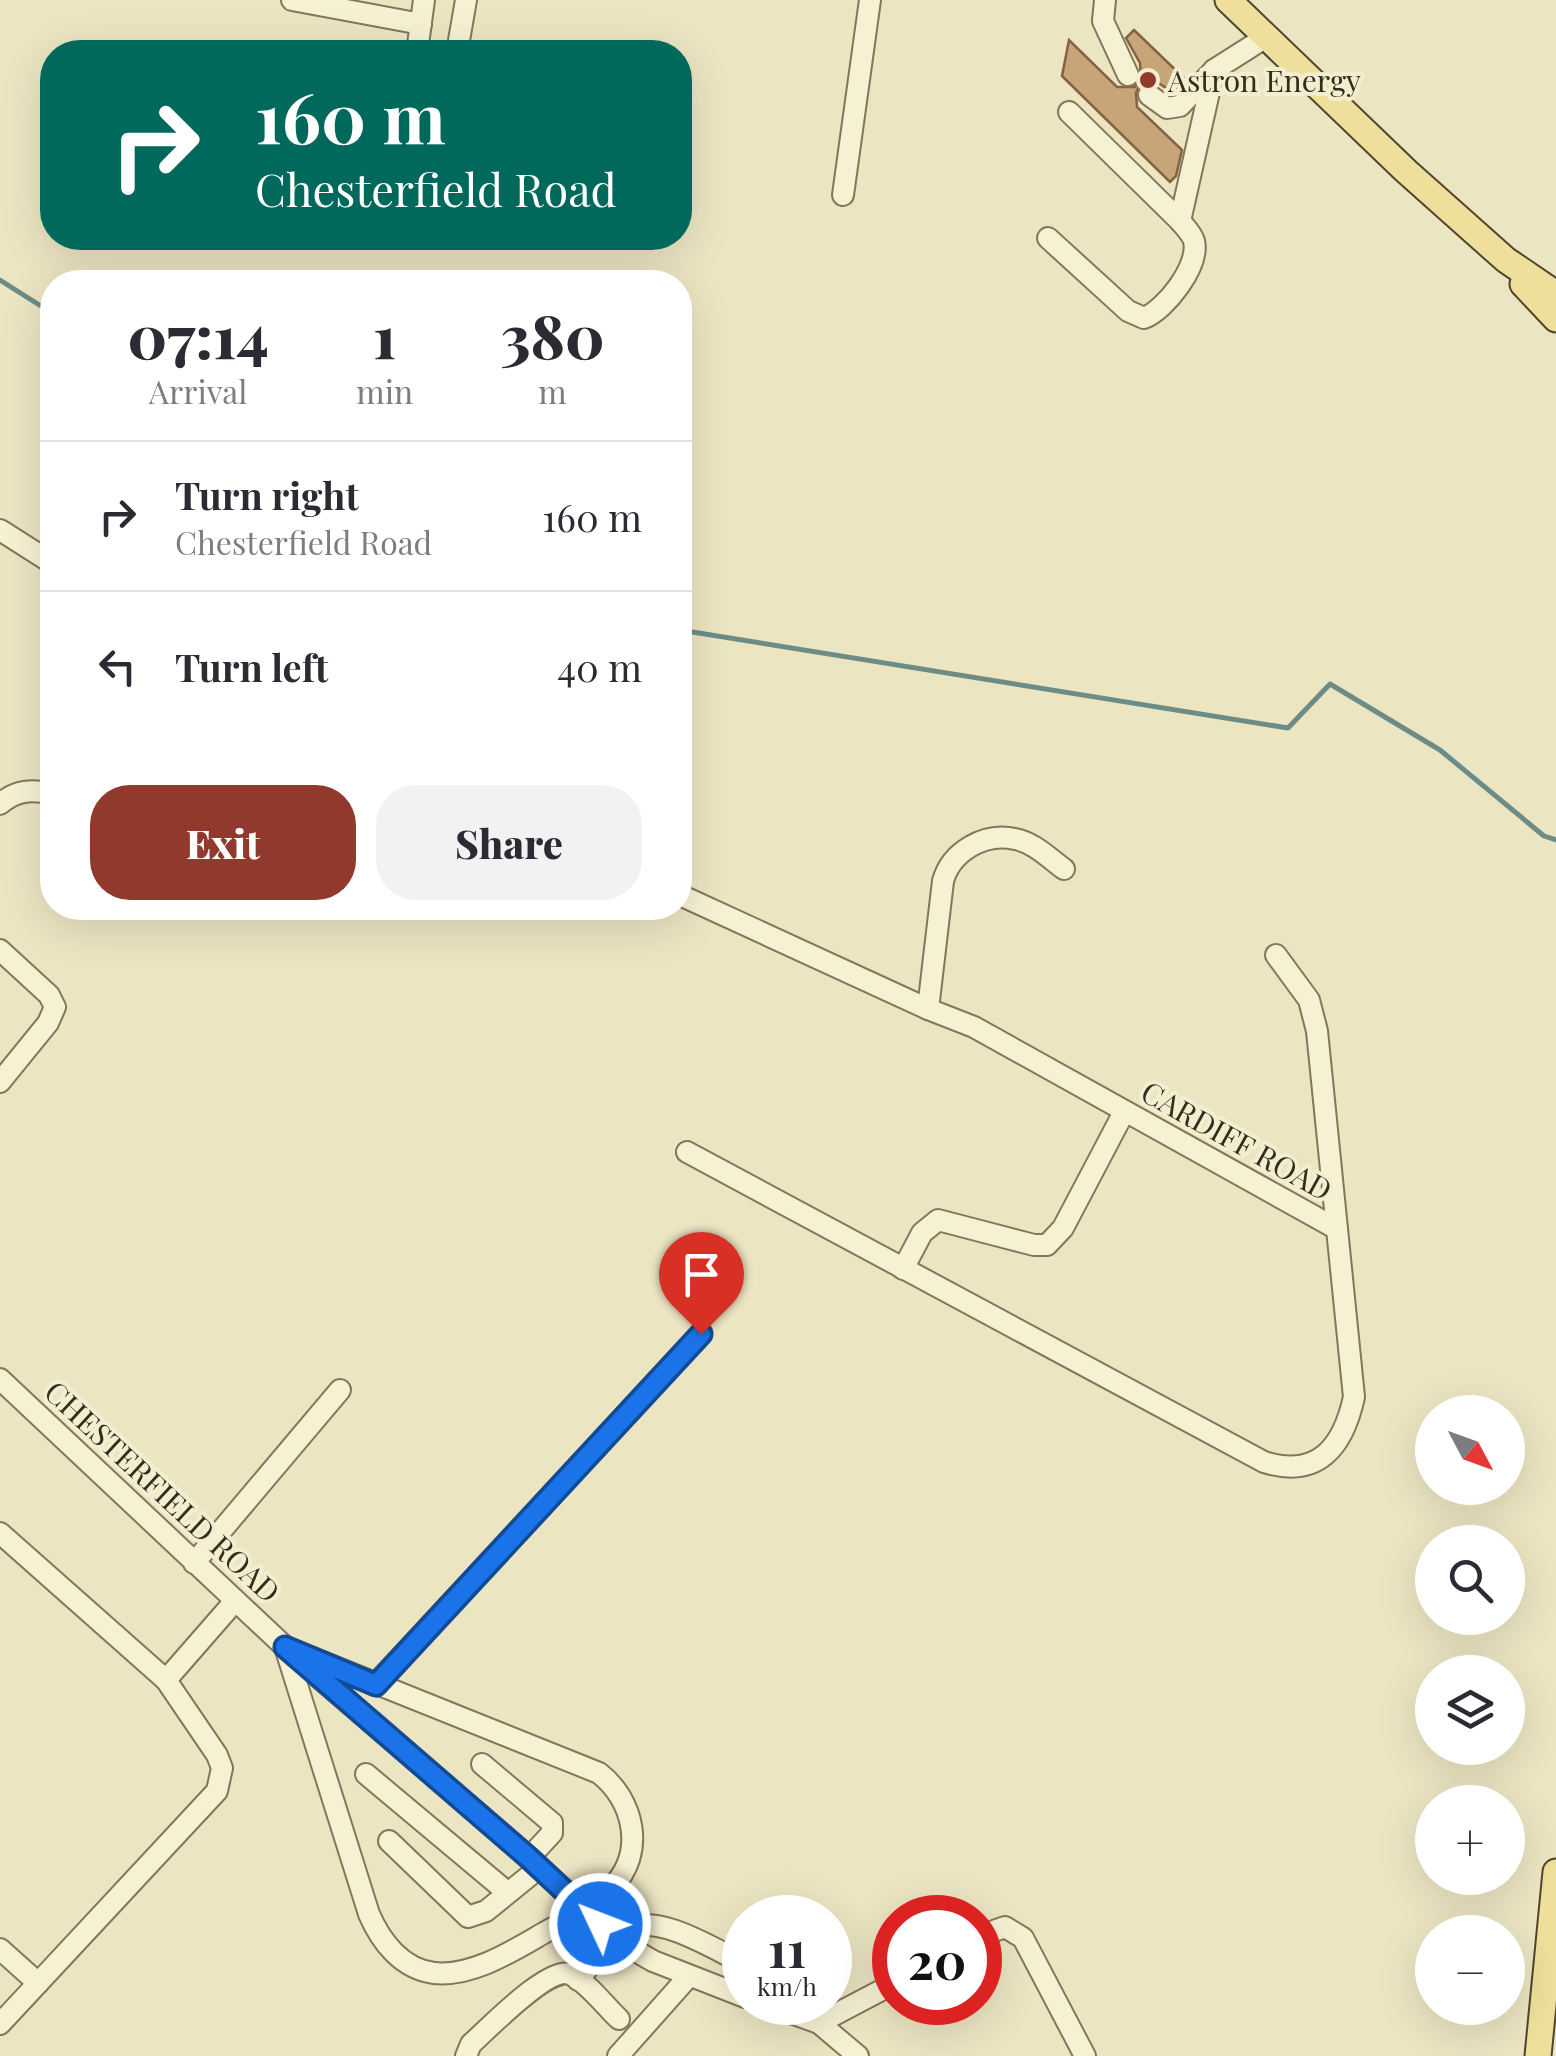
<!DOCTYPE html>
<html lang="en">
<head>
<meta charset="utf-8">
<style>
	:root { --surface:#fff; --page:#f2f2f3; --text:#2b2b33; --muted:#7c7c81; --line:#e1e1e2; --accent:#91392d }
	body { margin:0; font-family:"Playfair Display",serif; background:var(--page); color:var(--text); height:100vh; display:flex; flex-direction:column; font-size:38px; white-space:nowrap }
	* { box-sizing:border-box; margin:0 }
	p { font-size:32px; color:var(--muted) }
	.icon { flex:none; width:55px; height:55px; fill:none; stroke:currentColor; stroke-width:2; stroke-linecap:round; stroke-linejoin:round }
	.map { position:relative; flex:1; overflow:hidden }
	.sheet { position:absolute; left:40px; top:270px; width:652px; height:650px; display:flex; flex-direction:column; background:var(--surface); border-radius:40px; box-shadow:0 10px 40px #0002 }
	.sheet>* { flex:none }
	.hud { position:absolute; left:40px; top:40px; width:652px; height:210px; border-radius:40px; box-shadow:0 10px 40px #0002; background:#00695c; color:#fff; overflow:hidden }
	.needle { width:65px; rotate:131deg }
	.fabs { position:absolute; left:1415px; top:1395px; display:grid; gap:20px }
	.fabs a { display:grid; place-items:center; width:110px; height:110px; border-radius:50%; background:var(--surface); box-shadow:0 10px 40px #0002; font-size:50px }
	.speed { position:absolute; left:722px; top:1895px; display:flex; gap:20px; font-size:50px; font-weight:700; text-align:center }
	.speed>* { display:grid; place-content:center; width:130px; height:130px; border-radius:50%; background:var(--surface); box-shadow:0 10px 40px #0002; line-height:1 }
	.speed small { font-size:25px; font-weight:400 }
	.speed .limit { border:15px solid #d22; background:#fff; color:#111 }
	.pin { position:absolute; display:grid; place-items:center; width:85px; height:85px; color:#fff; margin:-102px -42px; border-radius:50% 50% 50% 0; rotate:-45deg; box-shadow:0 0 10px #0007 }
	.pin .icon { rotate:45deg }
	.me { position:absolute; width:110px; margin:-55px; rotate:313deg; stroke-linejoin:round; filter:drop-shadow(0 0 8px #0008) }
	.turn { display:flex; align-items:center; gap:35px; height:210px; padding:0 50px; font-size:45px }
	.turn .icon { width:130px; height:130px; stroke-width:2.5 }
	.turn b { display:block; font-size:70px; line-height:85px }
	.eta { display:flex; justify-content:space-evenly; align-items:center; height:170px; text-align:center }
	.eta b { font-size:60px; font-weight:800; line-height:70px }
	.primary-button { display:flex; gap:20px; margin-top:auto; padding:20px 50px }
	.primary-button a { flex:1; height:115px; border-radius:40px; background:var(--accent); color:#fff; font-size:40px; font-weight:800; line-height:115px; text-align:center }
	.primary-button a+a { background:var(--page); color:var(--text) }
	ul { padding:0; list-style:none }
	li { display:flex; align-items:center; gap:30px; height:150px; padding:0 50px; border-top:2px solid var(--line) }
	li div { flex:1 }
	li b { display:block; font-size:38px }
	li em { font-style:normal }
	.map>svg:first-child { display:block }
</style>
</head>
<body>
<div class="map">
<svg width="1556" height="2056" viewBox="0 0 1556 2056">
	<rect width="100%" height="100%" fill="#ece5c2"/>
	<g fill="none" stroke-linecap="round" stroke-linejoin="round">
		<!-- stream -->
		<g stroke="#6c8c88" stroke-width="5">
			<polyline points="0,280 52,313"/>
			<polyline points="680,630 1288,728 1330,684 1440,750 1544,836 1556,840"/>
		</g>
	</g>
	<!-- building -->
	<polygon fill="#c8a479" stroke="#836341" stroke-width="2.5" points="1134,30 1186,80 1173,93 1160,84 1149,81 1139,86 1136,93 1137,107 1182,150 1176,176 1170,182 1062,76 1069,40 1117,87 1135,87 1141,77 1140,63 1126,38"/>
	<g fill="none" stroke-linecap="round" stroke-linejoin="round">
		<!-- minor casing -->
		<g stroke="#85765a" stroke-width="24">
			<g id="minor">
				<polyline points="292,0 421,24"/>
				<polyline points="1105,0 1103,21 1128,75"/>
				<polyline points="417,52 424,0"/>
				<polyline points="457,52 466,0"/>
				<polyline points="1149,95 1167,108 1180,106 1214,70 1266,37"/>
				<polyline points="843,195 870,0"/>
				<polyline points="1180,221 1214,70"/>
				<path d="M1048 238 1128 311 1144 318C1165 310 1200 266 1194 241 1192 234 1185 227 1180 221L1069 112"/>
				<polyline points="0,530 52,563"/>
				<path d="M0 804C16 790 32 789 52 794"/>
				<polyline points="680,895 928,1009 974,1027 1337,1229"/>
				<polyline points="0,950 49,995 55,1007 48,1023 0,1082"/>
				<path d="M928 1009 943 881C951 852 984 832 1015 839 1033 842 1049 858 1064 869"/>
				<path d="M687 1152 1264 1462C1318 1479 1343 1447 1354 1397L1317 1031 1309 1000 1276 955"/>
				<polyline points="903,1269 922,1233 938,1220 1034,1245 1047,1245 1063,1228 1124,1112"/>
				<polyline points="0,1379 301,1662 529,1858 615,1939 653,1961 745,1997"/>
				<polyline points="0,1533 166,1680 217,1755 222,1768 217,1791 0,2024"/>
				<polyline points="194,1563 340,1390"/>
				<path d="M285 1647 599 1773C634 1800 646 1853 612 1887 593 1908 566 1920 542 1934 511 1952 471 1977 434 1973 402 1969 381 1942 369 1914Z"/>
				<polyline points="166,1680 235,1601"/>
				<polyline points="375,1685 701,1334"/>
				<polyline points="482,1764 552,1823 552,1833 529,1858"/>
				<polyline points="366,1774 507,1892"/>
				<polyline points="389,1841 468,1917 486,1911 539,1868"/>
				<polyline points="980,1936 1005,1927 1023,1938 1085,2056"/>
				<polyline points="0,1949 38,1983"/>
				<path d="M578 1980C592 1964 608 1939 628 1929 659 1913 715 1950 745 1964"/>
				<polyline points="760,2002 819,2023 858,2056"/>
				<polyline points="819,2023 895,1983"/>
				<path d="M466 2056 471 2044C488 2029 551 1963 572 1975 590 1985 605 2006 619 2019"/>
				<polyline points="618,2056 689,1976"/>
			</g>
		</g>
		<!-- major casing -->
		<g stroke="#52442e" stroke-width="29">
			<g id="major">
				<polyline points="1228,0 1406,171 1506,260 1556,294"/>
				<polyline points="1523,284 1556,319"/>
				<polyline points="1538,2056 1556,1872"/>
			</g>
		</g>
		<!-- minor -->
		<use href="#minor" stroke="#f7f1d4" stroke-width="20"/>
		<!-- major -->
		<use href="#major" stroke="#eedf9b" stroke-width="25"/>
	</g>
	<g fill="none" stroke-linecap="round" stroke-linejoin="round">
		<!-- route casing -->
		<g stroke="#114b97" stroke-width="25">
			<polyline id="route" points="600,1924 529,1858 285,1647 376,1685 701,1334"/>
		</g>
		<!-- route -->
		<use href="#route" stroke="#1a73e8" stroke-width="18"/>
	</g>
	<!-- markers -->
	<circle fill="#91392d" stroke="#f4eed1" stroke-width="4" cx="1148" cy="80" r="10"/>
	<g text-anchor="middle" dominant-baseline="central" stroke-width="8" stroke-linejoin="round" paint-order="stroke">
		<!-- poi labels -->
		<g font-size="30" fill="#352c1d" stroke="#f4eed1" text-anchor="start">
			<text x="1168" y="80">Astron Energy</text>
		</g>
		<!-- street labels -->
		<g font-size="30" fill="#352c1d" stroke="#f4eed1">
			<text transform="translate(1237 1140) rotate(29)">CARDIFF ROAD</text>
			<text transform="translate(163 1491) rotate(43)">CHESTERFIELD ROAD</text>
		</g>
	</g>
</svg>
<div class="fabs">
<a><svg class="needle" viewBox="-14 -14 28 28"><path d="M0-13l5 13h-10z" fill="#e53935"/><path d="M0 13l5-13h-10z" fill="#7c7c81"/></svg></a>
<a><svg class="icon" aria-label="search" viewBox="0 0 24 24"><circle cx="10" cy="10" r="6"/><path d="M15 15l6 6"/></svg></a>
<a><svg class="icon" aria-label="layers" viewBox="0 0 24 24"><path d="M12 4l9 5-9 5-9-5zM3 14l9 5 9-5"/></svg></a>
<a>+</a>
<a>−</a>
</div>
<div class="speed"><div>11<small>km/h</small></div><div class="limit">20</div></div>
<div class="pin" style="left:701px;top:1334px;background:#d93025"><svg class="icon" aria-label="arrive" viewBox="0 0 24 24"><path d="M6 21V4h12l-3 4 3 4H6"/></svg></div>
<svg class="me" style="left:600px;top:1924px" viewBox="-20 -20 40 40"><circle r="17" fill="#1a73e8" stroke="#fff" stroke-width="3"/><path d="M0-11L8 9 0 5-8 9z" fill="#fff"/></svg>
<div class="hud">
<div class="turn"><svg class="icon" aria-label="right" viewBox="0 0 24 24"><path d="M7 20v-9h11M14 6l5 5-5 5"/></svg><div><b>160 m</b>Chesterfield Road</div></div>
</div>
<section class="sheet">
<div class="eta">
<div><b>07:14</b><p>Arrival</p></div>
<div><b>1</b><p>min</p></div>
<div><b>380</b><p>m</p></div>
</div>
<ul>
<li><svg class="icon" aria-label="right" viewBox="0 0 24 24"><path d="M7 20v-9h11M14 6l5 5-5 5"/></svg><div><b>Turn right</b><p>Chesterfield Road</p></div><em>160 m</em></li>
<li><svg class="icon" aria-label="left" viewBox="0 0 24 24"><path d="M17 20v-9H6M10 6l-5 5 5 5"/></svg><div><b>Turn left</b></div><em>40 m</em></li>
</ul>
<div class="primary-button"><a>Exit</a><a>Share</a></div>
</section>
</div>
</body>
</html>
